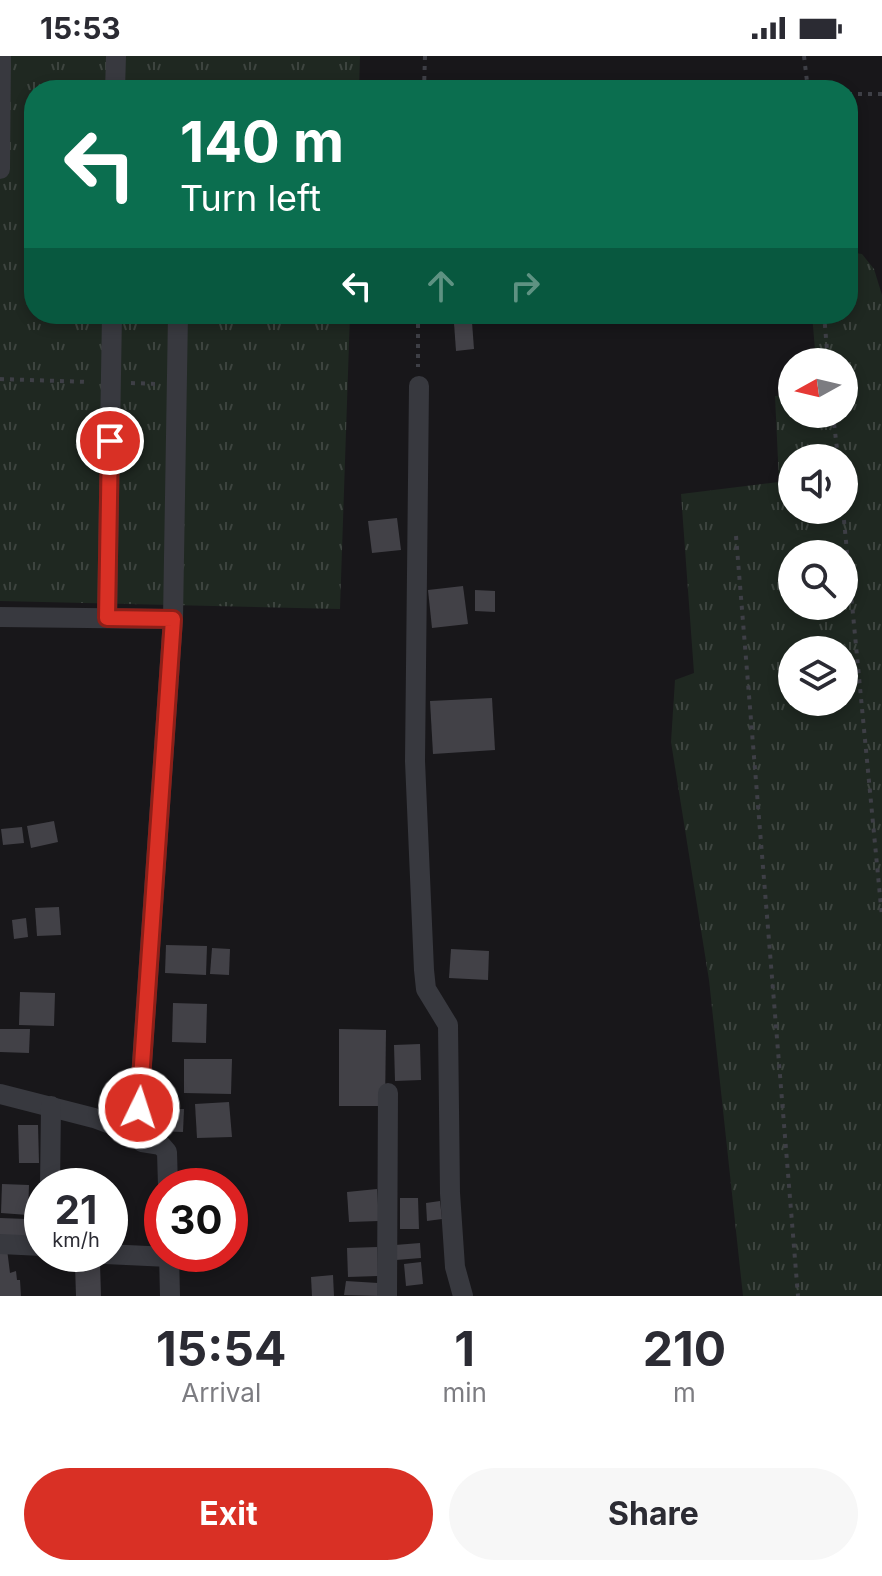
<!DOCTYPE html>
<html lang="en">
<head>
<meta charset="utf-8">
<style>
	:root { --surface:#fff; --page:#f7f7f7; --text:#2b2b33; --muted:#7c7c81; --accent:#d93025 }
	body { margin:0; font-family:Inter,sans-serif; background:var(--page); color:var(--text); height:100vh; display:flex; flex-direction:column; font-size:30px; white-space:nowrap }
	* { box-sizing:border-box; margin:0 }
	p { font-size:26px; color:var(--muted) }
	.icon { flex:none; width:44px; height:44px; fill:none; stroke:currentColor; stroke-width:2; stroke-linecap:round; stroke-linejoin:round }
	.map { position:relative; height:1240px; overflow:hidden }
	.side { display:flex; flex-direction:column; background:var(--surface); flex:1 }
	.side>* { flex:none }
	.hud { position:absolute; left:24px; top:24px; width:834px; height:244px; border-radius:32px; box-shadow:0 4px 12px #0003; background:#0b6e4f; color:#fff; overflow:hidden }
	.needle { width:52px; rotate:262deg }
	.buttons { position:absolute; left:778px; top:292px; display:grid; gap:16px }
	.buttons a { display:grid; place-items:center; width:80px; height:80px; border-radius:50%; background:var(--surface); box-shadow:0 4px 12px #0003; font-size:40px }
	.speed { position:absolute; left:24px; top:1112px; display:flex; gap:16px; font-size:40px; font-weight:700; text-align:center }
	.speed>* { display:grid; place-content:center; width:104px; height:104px; border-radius:50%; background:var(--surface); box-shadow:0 4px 12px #0003; line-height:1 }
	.speed small { font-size:20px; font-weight:400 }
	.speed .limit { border:12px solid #d22; background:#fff; color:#111 }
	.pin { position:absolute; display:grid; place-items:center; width:68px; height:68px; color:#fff; margin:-34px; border:4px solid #fff; border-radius:50%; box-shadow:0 2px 8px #0007 }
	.me { position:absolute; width:88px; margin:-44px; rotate:4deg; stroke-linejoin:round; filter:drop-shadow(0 0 6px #0008) }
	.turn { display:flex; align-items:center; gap:28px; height:168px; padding:0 24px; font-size:36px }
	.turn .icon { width:104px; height:104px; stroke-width:2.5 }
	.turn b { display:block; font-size:56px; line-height:68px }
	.lanes { display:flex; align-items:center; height:76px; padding:0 24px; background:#0003; justify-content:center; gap:40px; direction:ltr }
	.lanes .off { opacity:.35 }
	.eta { display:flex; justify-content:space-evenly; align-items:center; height:136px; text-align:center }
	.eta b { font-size:48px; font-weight:700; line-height:56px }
	.button { display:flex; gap:16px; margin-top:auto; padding:16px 24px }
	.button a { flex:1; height:92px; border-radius:48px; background:var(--accent); color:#fff; font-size:32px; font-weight:700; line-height:92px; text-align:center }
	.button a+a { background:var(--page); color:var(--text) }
	.status { display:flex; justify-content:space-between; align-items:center; height:56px; padding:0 40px; background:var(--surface); direction:ltr }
	.status svg { height:22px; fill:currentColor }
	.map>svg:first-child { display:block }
</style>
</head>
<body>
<div class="status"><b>15:53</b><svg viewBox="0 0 49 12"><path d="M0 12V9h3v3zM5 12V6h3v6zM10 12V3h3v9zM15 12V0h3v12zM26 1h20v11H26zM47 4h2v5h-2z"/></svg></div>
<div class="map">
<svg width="882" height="1240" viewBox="0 0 882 1240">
	<defs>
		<pattern id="grass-tufts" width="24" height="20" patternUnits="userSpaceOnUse" patternTransform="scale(2)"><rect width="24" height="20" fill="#1f2821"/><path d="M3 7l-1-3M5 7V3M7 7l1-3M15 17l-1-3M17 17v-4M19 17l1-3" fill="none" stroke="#3d443f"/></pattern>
	</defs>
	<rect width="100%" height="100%" fill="#18171a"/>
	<!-- grass -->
	<g fill="url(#grass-tufts)" fill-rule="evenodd">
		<polygon points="0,0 360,0 359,34 34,34 34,258 350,258 340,553 0,545"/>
		<path d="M848 196 862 198 874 213 882 239V1240H743L709 924 671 686 675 624 694 617 681 438 779 426 775 340 792 339V358H844V306H816L812 258H848ZM792 402H844V454H792ZM792 498H844V550H792ZM792 594H844V646H792Z"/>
	</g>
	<!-- building -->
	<g fill="#424147">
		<polygon points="472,266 474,293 456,295 454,267"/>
		<polygon points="397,462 401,494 372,497 368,465"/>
		<polygon points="463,530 468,568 432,572 428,534"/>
		<polygon points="475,534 495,535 495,556 475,555"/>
		<polygon points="492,642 495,694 433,698 430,645"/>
		<polygon points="54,765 58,786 31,792 27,770"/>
		<polygon points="22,771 24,787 3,789 1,773"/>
		<polygon points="59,851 61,879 37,880 35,852"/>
		<polygon points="26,862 28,881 14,883 12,864"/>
		<polygon points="166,889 207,890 206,919 165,917"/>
		<polygon points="212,892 230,893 229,919 210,918"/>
		<polygon points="451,893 489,895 488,924 449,922"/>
		<polygon points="20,936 55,937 54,970 19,969"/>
		<polygon points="173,947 207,948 206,987 172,986"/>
		<polygon points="0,973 30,973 29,997 0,996"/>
		<polygon points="339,973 386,974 385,1050 339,1050"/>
		<polygon points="420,988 421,1024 395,1025 394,989"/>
		<polygon points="184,1003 232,1003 231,1038 184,1037"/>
		<polygon points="229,1046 232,1081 197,1082 195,1048"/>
		<polygon points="155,1053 184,1053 183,1076 155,1075"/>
		<polygon points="18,1069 38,1069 39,1107 19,1107"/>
		<polygon points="2,1128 29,1129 28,1159 1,1157"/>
		<polygon points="377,1133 379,1165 349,1166 347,1136"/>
		<polygon points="400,1142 418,1142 419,1173 400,1173"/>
		<polygon points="440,1145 442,1163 427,1165 426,1147"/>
		<polygon points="0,1162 27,1163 27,1181 0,1181"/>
		<polygon points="420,1187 421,1202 396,1204 395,1189"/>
		<polygon points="377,1191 378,1220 348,1221 347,1192"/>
		<polygon points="7,1193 10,1217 16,1215 17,1224 20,1224 21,1240 0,1240 0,1194"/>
		<polygon points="421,1206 423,1228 406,1230 404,1208"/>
		<polygon points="100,1208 101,1240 76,1240 75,1209"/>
		<polygon points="333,1219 334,1240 312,1240 311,1221"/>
		<polygon points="346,1225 378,1227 379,1240 344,1239"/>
	</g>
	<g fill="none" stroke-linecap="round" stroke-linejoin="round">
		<!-- path -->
		<g stroke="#3e3f46" stroke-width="4" stroke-dasharray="4 6" stroke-linecap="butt">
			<polyline points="804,0 808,34"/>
			<polyline points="424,34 425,0"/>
			<polyline points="848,38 882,38"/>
			<polyline points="418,258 418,311"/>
			<polyline points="824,258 828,306"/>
			<polyline points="0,323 90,326"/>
			<polyline points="131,327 158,328"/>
			<polyline points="833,358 838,402"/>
			<polyline points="843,454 882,861"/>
			<polyline points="736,480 798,1240"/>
		</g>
		<!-- minor -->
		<g stroke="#38393f" stroke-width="20">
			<polyline points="115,34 116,0"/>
			<polyline points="0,113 1,0"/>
			<polyline points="419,330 415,705 424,914 426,933 448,969 450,1137 455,1211 463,1240"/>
			<polyline points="0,561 173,563"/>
			<polyline points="107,562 112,258"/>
			<polyline points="0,1038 94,1062 137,1078"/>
			<polyline points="50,1130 51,1050"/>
			<polyline points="168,1130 167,1096 161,1089 142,1086 137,1078 173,563 178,258"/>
			<polyline points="0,1188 42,1190"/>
			<polyline points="105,1198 169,1201"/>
			<polyline points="169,1198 170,1240"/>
			<polyline points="387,1240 388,1037"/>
		</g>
	</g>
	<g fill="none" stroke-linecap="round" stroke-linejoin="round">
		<!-- route casing -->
		<g stroke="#8d1f18" stroke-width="20">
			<polyline id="route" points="110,385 107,562 173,563 139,1052"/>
		</g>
		<!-- route -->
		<use href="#route" stroke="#d93025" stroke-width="14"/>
	</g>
</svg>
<div class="buttons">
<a><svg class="needle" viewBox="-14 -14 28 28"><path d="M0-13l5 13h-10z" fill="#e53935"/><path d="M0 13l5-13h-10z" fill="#7c7c81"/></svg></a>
<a><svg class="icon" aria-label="sound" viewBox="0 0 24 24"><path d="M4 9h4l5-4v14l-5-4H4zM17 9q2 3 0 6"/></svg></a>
<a><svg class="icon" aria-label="search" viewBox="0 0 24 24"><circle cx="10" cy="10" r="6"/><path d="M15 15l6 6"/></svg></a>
<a><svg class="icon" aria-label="layers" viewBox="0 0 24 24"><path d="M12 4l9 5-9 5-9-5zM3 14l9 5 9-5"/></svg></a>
</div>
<div class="speed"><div>21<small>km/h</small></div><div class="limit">30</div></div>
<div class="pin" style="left:110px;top:385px;background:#d93025"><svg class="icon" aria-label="arrive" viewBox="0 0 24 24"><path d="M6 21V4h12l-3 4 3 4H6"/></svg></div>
<svg class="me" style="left:139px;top:1052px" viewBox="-20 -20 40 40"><circle r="17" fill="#d93025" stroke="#fff" stroke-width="3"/><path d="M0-11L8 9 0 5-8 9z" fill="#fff"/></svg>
<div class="hud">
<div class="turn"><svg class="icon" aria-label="left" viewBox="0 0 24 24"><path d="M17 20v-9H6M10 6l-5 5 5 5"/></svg><div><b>140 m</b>Turn left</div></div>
<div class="lanes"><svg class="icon" aria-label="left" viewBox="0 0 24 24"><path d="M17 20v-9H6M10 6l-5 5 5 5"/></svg><svg class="icon off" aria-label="ahead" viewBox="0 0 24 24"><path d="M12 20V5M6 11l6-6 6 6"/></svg><svg class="icon off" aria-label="right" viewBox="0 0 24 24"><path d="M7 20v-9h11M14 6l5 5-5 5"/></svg></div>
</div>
</div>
<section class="side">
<div class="eta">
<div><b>15:54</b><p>Arrival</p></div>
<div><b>1</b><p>min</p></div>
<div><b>210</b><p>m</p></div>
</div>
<div class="button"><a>Exit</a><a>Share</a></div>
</section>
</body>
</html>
